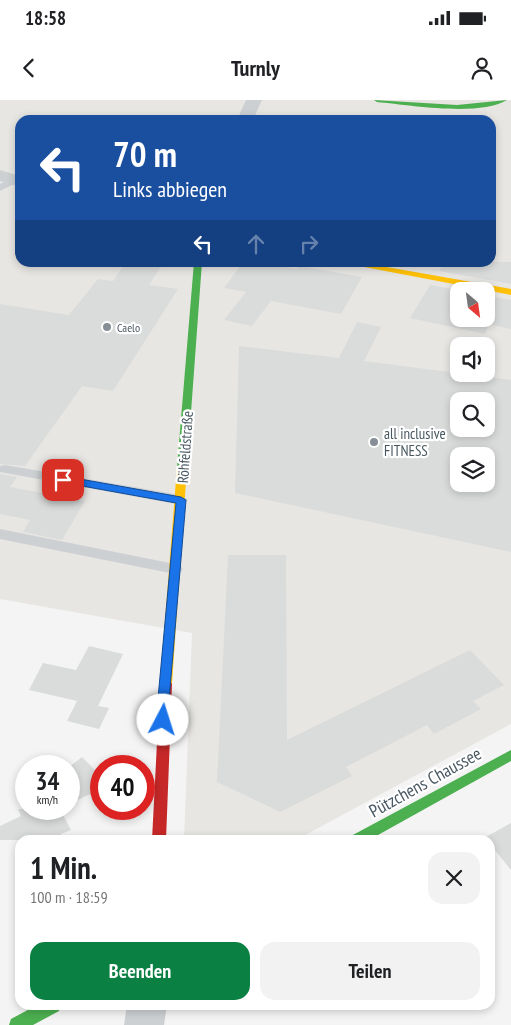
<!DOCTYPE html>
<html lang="de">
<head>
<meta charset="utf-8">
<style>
	:root { --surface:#fff; --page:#f2f2f2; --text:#202124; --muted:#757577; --accent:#0b8043 }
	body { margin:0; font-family:"PT Sans Narrow",sans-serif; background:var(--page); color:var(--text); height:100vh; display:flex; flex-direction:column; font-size:19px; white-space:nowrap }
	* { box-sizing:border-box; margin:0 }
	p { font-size:16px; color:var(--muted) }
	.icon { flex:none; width:28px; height:28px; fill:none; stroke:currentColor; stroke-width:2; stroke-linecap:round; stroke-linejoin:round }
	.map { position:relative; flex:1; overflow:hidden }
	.panel { position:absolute; left:15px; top:735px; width:480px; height:175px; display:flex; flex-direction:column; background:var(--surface); border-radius:15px; box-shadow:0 2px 8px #0003 }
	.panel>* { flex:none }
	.hud { position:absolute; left:15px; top:15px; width:481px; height:152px; border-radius:15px; box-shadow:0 2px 8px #0003; background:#1a4fa0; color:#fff; overflow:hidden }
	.needle { width:32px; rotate:151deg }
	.tools { position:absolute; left:450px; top:182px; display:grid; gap:10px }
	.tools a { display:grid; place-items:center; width:45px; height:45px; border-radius:10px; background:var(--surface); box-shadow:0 2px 8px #0003; font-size:25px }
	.speed { position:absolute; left:15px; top:655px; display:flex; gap:10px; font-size:25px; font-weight:700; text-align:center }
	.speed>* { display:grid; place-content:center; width:65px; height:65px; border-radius:50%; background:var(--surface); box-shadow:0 2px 8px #0003; line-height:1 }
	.speed small { font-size:12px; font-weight:400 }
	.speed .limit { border:8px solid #d22; background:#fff; color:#111 }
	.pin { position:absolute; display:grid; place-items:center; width:42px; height:42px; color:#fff; margin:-21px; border-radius:10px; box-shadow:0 2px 8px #0006 }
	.me { position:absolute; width:55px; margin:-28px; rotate:5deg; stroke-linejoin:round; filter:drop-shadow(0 0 4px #0008) }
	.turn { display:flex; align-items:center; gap:18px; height:105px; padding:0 15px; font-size:22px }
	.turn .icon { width:65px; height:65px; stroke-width:2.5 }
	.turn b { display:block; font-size:35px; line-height:42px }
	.lanes { display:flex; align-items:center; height:48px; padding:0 15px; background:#0003; justify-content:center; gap:25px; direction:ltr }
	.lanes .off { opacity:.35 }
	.round { display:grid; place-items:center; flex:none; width:52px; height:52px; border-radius:15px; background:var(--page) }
	.head { display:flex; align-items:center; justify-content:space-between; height:85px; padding:0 15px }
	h1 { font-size:30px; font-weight:600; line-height:38px }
	.action { display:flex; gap:10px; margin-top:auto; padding:10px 15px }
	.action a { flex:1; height:58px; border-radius:15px; background:var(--accent); color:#fff; font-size:20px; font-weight:600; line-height:58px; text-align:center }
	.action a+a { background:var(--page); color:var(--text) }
	.status { display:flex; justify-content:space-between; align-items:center; height:35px; padding:0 25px; background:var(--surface); direction:ltr }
	.status svg { height:14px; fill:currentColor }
	header { display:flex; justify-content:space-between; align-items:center; height:65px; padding:0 15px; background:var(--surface); font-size:22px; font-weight:600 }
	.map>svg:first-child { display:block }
</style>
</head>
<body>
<div class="status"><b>18:58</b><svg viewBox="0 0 49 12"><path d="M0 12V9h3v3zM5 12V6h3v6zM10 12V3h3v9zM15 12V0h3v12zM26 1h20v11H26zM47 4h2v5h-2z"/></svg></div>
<header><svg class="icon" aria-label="back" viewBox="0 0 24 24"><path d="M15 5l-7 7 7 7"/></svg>Turnly<svg class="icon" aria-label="person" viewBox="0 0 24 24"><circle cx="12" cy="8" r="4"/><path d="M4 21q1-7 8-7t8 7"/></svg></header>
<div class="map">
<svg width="511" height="925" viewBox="0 0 511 925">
	<rect width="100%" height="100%" fill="#f4f4f4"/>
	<!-- commercial -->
	<path fill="#e8e6e3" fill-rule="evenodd" d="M0 0H511V624L296 740H184L192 533 0 499ZM20 20H491V162H20ZM459 191H486V219H459ZM459 246H486V274H459ZM459 301H486V329H459ZM459 356H486V384H459Z"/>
	<!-- building -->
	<g fill="#dadcdc" fill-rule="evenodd">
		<polygon points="126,162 164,162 149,185 178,189 113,291 82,286 25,366 0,364 0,204 69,215 98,179 113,181"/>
		<polygon points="243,162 257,162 296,169 299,166 362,177 341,214 271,201 252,226 224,220 246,192 224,188"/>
		<polygon points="444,162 511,162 511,184 439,171"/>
		<polygon points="430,185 464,191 459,191 459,219 486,219 486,196 511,200 511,229 489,224 485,234 410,218"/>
		<path d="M357 222 381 227 364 261 511 280V452L235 393 239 246 339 258ZM459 301H486V329H459ZM459 356H486V384H459Z"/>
		<polygon points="0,374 17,377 10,387 85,401 62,440 23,432 30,420 0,414"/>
		<polygon points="228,455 286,455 287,640 470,550 504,585 473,601 481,609 434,634 427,625 346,667 352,676 280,712 217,682"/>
		<polygon points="89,546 123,554 98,606 109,608 99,629 67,621 77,601 29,590 43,563 76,570"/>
		<polygon points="82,657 93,668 101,682 101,689 69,704 69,667"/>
		<polygon points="18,709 60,709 71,730 61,734 65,740 0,740 0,726 21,716"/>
		<polygon points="511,723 511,770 490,744 490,740 484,738"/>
	</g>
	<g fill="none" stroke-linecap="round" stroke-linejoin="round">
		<!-- lane -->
		<g fill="#cdd0d3" fill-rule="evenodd">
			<polygon points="15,77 18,78 18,82 0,91 0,84"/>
			<polygon points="5,365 181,395 188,400 181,405 0,372 0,366"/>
			<polygon points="0,429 180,465 183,469 180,473 175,474 0,439"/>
		</g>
		<!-- street -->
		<g fill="#cdd0d3" fill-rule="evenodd">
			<polygon points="246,0 262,0 253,20 237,20"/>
			<polygon points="0,70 20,76 20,87 0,81"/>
			<polygon points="127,905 167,905 164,925 124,925"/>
		</g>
		<!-- fast -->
		<g fill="#4caf50" fill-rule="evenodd">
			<path d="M374 0 457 5 507 0C479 17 410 5 377 2Z"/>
			<polygon points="194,162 202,162 187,367 182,370 177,367"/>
			<polygon points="511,650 511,661 369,740 349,740 351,736"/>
			<polygon points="37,905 61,905 59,911 33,925 9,925 11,919"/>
		</g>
		<!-- slow -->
		<g fill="#ffc107" fill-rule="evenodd">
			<polygon points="338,162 358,162 511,189 511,195"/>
			<polygon points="182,364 187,367 172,584 170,587 166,589 162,587 160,584 177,367"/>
		</g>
		<!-- jam -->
		<polygon fill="#c62828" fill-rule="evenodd" points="166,579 170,581 172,584 166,740 152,740 160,584 162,581"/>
	</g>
	<!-- route -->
	<polygon fill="#1a73e8" stroke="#114b97" points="63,376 181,397 186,400 167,624 163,625 156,620 176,403 60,382 58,380"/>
	<!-- markers -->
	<g fill="#858f95" stroke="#fff" stroke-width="2">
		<circle cx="107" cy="227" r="5"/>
		<circle cx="374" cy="342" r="5"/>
	</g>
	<g text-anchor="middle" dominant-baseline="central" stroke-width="4.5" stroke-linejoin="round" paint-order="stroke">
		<!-- far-poi labels -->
		<g font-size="12" fill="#495862" stroke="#fff" text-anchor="start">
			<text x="117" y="227">Caelo</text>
		</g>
		<!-- poi labels -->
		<g font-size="15" fill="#495862" stroke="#fff" text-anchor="start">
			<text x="384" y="333">all inclusive<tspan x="384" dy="17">FITNESS</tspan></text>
		</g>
		<!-- street labels -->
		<g font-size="15" fill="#495862" stroke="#fff">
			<text transform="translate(185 347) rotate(-86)">Röhfeldstraße</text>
		</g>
		<!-- near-street labels -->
		<g font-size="18" fill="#495862" stroke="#fff">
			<text transform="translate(425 682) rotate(-29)">Pützchens Chaussee</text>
		</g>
	</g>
</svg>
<div class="tools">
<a><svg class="needle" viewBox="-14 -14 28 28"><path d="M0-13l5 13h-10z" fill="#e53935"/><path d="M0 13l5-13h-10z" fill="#757577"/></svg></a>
<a><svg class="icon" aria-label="sound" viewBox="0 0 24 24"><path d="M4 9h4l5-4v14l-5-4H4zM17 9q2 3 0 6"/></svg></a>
<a><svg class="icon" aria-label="search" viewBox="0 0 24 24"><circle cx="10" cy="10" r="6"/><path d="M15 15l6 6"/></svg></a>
<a><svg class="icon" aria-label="layers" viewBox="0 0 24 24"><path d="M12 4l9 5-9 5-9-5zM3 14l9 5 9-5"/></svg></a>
</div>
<div class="speed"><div>34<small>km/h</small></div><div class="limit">40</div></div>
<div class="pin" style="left:63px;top:380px;background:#d93025"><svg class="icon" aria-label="arrive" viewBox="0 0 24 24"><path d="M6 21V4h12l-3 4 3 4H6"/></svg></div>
<svg class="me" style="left:163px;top:620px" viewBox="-20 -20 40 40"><circle r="19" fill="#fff"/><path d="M0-13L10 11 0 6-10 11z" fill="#1a73e8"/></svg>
<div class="hud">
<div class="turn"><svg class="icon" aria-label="left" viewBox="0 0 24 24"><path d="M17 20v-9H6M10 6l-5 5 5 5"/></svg><div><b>70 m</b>Links abbiegen</div></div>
<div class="lanes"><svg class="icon" aria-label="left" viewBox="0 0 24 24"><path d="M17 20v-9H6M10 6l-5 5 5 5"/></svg><svg class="icon off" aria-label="ahead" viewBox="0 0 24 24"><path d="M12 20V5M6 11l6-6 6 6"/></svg><svg class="icon off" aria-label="right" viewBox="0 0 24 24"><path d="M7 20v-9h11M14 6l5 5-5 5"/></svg></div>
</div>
<section class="panel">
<div class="head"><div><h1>1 Min.</h1><p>100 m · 18:59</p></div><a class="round"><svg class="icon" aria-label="close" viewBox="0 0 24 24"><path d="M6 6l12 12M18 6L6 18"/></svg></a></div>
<div class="action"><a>Beenden</a><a>Teilen</a></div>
</section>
</div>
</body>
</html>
